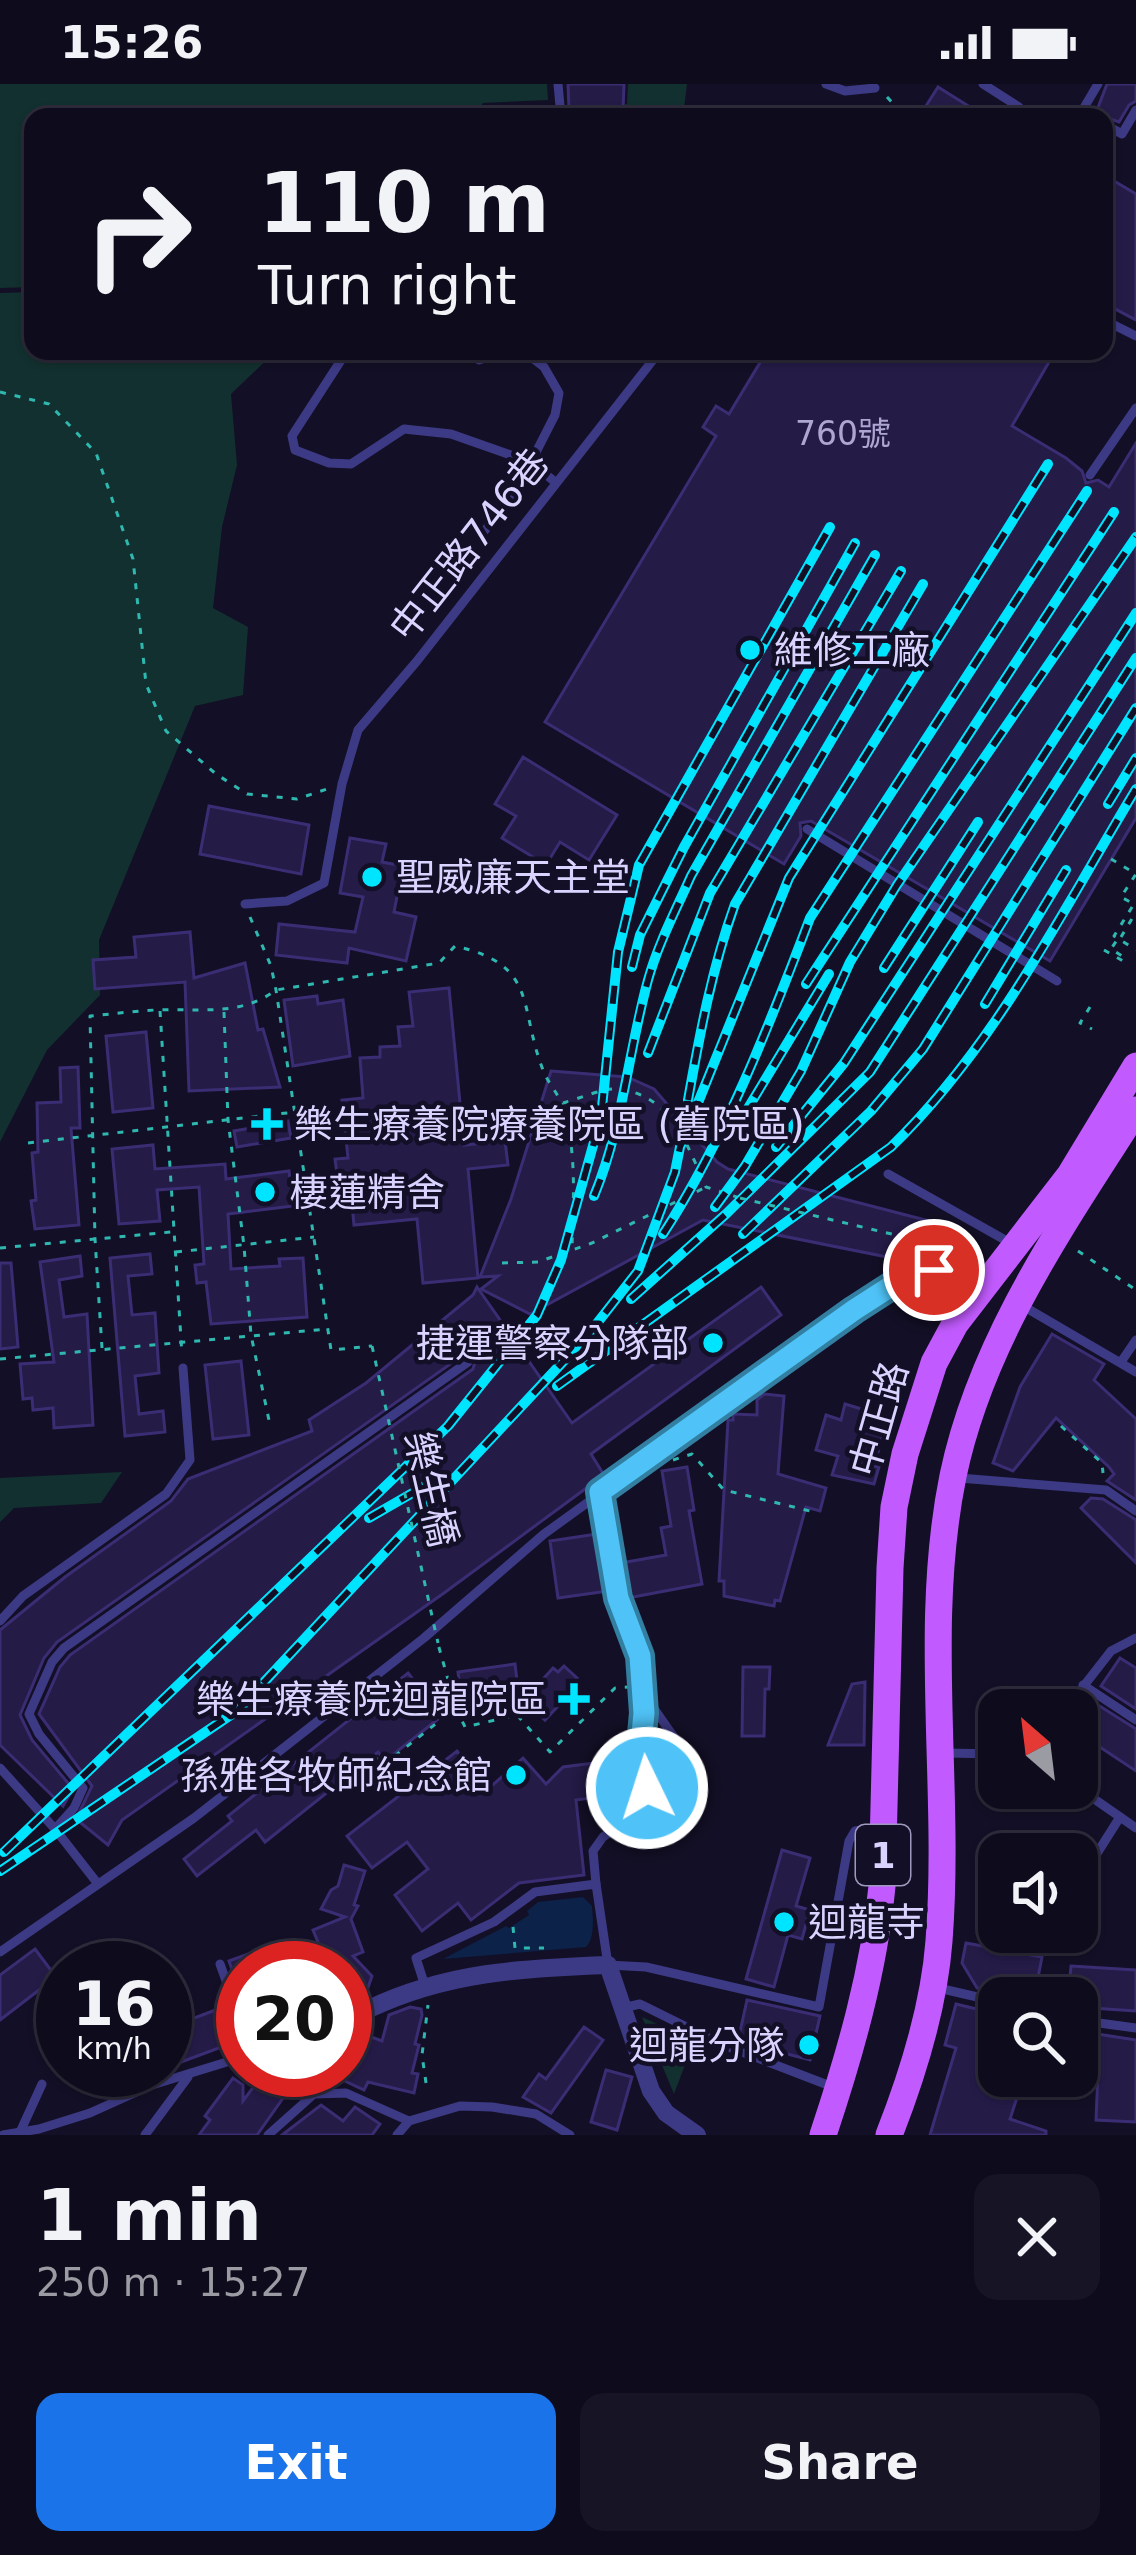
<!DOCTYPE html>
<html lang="en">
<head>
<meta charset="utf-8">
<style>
	:root { --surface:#0e0b1c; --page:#171425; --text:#f1f3f6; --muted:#9b9ba3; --line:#2e2b3b; --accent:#1a73e8 }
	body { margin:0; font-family:"DejaVu Sans","Noto Sans TC",sans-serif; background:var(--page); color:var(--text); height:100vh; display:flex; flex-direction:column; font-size:45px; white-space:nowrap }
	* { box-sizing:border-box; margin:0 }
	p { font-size:39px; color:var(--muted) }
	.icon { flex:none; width:66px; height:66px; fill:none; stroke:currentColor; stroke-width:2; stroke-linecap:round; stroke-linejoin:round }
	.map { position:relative; height:2051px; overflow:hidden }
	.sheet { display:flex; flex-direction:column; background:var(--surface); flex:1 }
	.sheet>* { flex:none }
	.guide { position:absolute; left:24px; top:24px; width:1089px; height:252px; border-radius:24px; box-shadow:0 3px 9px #0004,0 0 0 3px var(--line); background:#0e0b1c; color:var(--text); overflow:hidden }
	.needle { width:78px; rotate:332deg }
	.fabs { position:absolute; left:978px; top:1605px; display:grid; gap:24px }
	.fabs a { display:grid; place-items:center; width:120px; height:120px; border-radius:24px; background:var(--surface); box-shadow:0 3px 9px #0004,0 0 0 3px var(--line); font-size:60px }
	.speed { position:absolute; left:36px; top:1857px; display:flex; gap:24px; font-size:60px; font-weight:700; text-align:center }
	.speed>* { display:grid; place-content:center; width:156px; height:156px; border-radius:50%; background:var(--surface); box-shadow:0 3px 9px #0004,0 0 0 3px var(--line); line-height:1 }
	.speed small { font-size:30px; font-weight:400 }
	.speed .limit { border:18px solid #d22; background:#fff; color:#111 }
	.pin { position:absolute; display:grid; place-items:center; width:102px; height:102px; color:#fff; margin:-51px; border:6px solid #fff; border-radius:50%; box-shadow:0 3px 12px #0007 }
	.me { position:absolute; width:132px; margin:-66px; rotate:356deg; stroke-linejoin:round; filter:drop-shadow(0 0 9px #0008) }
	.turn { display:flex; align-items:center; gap:42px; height:252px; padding:0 36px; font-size:54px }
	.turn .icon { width:156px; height:156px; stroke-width:2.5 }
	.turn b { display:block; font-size:84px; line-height:102px }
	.round { display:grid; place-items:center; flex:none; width:126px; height:126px; border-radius:24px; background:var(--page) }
	.overview { display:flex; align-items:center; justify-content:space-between; height:204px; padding:0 36px }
	h1 { font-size:72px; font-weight:800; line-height:90px }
	.button { display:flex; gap:24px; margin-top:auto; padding:24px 36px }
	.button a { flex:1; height:138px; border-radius:24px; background:var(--accent); color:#fff; font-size:48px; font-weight:800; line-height:138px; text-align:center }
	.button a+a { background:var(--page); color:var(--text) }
	.status { display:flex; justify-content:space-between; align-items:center; height:84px; padding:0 60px; background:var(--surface); direction:ltr }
	.status svg { height:33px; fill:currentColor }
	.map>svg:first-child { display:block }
</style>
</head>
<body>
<div class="status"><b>15:26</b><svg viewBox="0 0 49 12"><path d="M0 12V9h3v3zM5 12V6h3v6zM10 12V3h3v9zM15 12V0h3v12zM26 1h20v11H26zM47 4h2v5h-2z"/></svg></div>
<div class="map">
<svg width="1136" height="2051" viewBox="0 0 1136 2051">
	<rect width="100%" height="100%" fill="#130f26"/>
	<!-- green -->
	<g fill="#12302f">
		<polygon points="0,0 547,0 548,16 483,19 474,33 33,33 33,203 0,204"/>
		<polygon points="628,0 687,0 683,33 582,33 583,27 627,20"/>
		<polygon points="33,208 33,267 276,267 231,310 237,381 222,443 213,524 248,543 243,611 195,622 99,856 100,911 47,966 0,1058 0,209"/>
		<polygon points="122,1388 101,1419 14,1424 0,1438 0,1394"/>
		<polygon points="642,1933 694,1957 674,2010"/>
	</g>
	<!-- water -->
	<path fill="#0c2248" d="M583 1813 592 1822C593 1835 595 1854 586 1863L443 1875 506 1842 509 1844 529 1831 527 1827 538 1818Z"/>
	<!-- building -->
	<g fill="#241b47" stroke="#3b2d73" stroke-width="3">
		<polygon points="568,0 624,0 623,26 569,25"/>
		<polygon points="1107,0 1136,0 1136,17 1129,21 1119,38 1101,32 1097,26"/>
		<polygon points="938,3 986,33 919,33"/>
		<polygon points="1104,91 1136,110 1136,236 1104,219"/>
		<polygon points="767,267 1032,267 1049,278 1012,342 1066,374 1082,387 1086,399 1098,396 1109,403 1136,359 1136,734 1050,877 811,737 800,739 801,752 784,780 545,638 716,352 703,343 716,322 729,330"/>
		<polygon points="523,673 617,731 589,776 560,758 546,781 502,754 516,732 495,720"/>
		<polygon points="209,722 309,741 301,790 200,770"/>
		<polygon points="350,754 386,760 382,778 403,782 394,828 416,833 406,877 349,864 347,879 276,871 279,840 355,848 363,813 340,809"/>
		<polygon points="190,848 194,894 245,879 258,946 263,945 280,1003 189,1007 185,898 95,905 93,876 136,873 134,853"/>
		<polygon points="449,904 464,1061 505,1057 508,1081 468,1085 478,1194 423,1199 417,1135 354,1141 349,1089 337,1090 335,1075 348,1074 342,1016 363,1014 360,974 380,973 380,963 400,962 398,943 413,942 409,908"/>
		<polygon points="317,912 318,920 343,916 350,972 293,982 284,916"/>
		<polygon points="146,948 153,1024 113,1028 106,952"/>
		<polygon points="78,983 80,1044 71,1044 79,1141 35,1145 31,1117 36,1116 32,1069 38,1068 37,1019 61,1018 60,984"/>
		<polygon points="551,987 627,993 654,1005 717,1078 728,1085 937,1139 912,1178 703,1136 530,1230 481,1205 498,1192 480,1193 511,1115"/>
		<polygon points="288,1037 291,1054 237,1063 234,1047"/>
		<polygon points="153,1061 155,1085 225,1080 226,1095 289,1087 293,1122 228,1130 231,1185 280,1182 279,1175 303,1174 307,1233 211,1240 206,1198 197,1199 195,1181 204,1180 199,1103 157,1106 160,1137 119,1140 112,1065"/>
		<polygon points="150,1170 152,1190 128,1192 132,1231 155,1229 159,1289 135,1292 139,1330 163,1327 165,1348 125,1352 110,1174"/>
		<polygon points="80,1172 82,1192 59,1196 64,1233 87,1230 93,1341 54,1344 53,1324 33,1326 32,1314 23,1315 20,1280 54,1278 40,1178"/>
		<polygon points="0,1179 11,1179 18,1263 0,1265"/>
		<polygon points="477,1203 572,1339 761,1203 781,1231 591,1370 604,1391 444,1509 122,1736 108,1761 76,1735 92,1702 39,1630 60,1583 70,1571 473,1285 476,1274 463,1271 57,1558 44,1574 20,1631 32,1656 73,1705 63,1722 0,1661 0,1546 65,1493 171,1417 188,1395 312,1347 309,1336 366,1299 473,1211"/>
		<polygon points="1052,1250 1104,1280 1094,1296 1136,1335 1136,1416 1107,1397 1114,1390 1109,1383 1056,1334 1013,1387 993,1379 1020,1303"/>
		<polygon points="241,1277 249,1351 213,1355 205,1281"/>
		<polygon points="764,1310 784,1312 778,1390 826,1404 820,1427 806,1423 780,1517 775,1516 774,1522 724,1512 724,1497 719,1497 728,1336 733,1336 733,1330 757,1331 757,1316"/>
		<polygon points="845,1320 888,1333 874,1382 879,1383 874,1400 832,1391 838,1372 816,1366 826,1331 841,1336"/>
		<polygon points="687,1383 694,1426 689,1427 702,1500 628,1514 621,1479 666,1471 661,1444 671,1442 662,1387"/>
		<polygon points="1091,1414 1103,1415 1136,1436 1136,1479 1081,1424"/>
		<polygon points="597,1450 608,1507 558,1514 550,1457"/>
		<polygon points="1120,1574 1136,1584 1136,1625 1101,1602"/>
		<polygon points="515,1580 518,1605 461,1612 458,1588"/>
		<polygon points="564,1582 577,1594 570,1601 574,1605 545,1636 524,1616 553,1584 558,1588"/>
		<polygon points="743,1583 770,1583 769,1605 765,1605 764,1652 742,1652"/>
		<polygon points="408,1589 442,1632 385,1677 378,1668 265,1758 256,1746 197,1792 184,1775 232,1737 228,1732"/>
		<polygon points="865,1598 864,1661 828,1661 852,1600"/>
		<polygon points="1090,1616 1136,1645 1136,1687 1077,1648 1077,1635"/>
		<polygon points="457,1667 487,1706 523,1674 546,1700 563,1683 602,1678 606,1712 576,1716 584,1791 519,1799 471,1836 458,1819 422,1847 395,1811 428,1785 407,1758 372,1784 347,1752"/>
		<polygon points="782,1766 810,1774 796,1822 810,1826 802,1855 788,1851 774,1903 746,1895"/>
		<polygon points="344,1781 365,1787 354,1821 358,1822 351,1835 363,1868 353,1872 372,1892 365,1912 345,1920 345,1884 243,1884 243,1917 229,1877 262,1865 268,1881 320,1863 313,1846 345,1833 321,1825 331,1806 338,1802"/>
		<polygon points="966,1859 1042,1873 1034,1914 977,1904 962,1879"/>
		<polygon points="35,1865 56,1893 0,1936 0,1891"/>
		<polygon points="1071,1882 1136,1886 1136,1927 1077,1923 1077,1914 1068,1914"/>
		<polygon points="747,1916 820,1932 810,1976 738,1957"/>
		<polygon points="956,1920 993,1929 990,1925 999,1927 999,1992 1024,1992 1010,2035 1046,2047 1046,2051 930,2051 956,1964 945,1961"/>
		<polygon points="226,1922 235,1948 243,1955 165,1984 165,1945"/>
		<polygon points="410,1923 421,1925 422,1931 415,1960 419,1961 412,1989 418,1990 414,2009 368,1998 364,2006 345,1997 345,1943 382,1957 389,1931"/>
		<polygon points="584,1943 603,1956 551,2029 523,2013 539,1990 546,1995"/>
		<polygon points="1091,1949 1136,1956 1136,2038 1096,2036 1098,1989 1084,1987"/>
		<polygon points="266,1986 317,1986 302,2006 293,2000 257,2051 199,2051 210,2036 205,2032 233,1994 243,2001 243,2017"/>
		<polygon points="606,1986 632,1993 617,2046 591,2038"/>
		<polygon points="321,2021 343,2037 355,2023 380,2040 372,2051 282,2051"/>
	</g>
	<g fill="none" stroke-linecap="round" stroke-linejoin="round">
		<!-- path -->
		<g stroke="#2fb8b0" stroke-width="3" stroke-dasharray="6 9" stroke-linecap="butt">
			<polyline points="887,13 906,33"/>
			<polyline points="0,308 49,320 96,369 133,475 146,600 166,647 216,690 247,710 297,715 327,705"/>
			<polyline points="1111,775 1136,790 1121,813 1134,820 1114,852 1136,866"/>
			<polyline points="250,833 271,882 276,906 331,1266 372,1262"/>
			<polyline points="1121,853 1136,828"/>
			<polyline points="1104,866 1123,877 1125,874 1111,865 1117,856"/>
			<polyline points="1090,923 1080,939 1092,945"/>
			<polyline points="160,927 182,1271"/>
			<polyline points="224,928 228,1036 244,1162 251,1251 270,1341"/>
			<path d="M563 1019C579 1015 604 1003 620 1005 673 1013 687 1062 706 1103L740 1114"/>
			<polyline points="28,1059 295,1028"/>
			<polyline points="0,1164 171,1148"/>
			<polyline points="1078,1167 1136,1206"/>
			<polyline points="176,1168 314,1153"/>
			<polyline points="502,1179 538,1178 592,1159 704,1104"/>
			<path d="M102 1264 95 1155 90 932C112 930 134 927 156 926 198 924 240 933 276 906L439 879 455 862C539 881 518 922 543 986 547 997 556 1007 561 1018 578 1063 573 1118 572 1165"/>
			<polyline points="0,1275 327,1245"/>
			<polyline points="1061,1342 1102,1379 1103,1389"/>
			<polyline points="673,1376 692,1370 724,1406 810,1427"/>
			<polyline points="456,1624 465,1643 517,1631 550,1668 615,1604 628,1603"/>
			<polyline points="374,1671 382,1682 456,1624 438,1560"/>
			<polyline points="513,1843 515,1864 544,1864"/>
			<polyline points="426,1999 422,1971 428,1921"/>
		</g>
		<!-- service -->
		<g stroke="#3d3a85" stroke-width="9">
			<polyline points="558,0 561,33"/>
			<polyline points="826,0 845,7 875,4"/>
			<polyline points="983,0 1019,23"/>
			<polyline points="1092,33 1082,27 1098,0"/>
			<polyline points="1104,40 1122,50 1136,26"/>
			<polyline points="1104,236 1136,252"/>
			<polyline points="347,267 292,352 295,366 329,379 351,380 404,345 451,350 531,378 514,411 481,451"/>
			<polyline points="523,267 544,283 559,309 555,331 531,378 555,398"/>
			<polyline points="479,276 506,267"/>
			<polyline points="1090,391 1136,324"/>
			<polyline points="807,745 1057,897"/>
			<polyline points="245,820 287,817 324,799 342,700 358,646 417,577 660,267"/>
			<polyline points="888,1090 1014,1161"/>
			<polyline points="1023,1222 1136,1288"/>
			<polyline points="1121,1278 1136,1256"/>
			<polyline points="959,1394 1106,1406 1136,1427"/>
			<polyline points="600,1408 618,1514 640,1572 644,1629"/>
			<polyline points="0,1537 23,1512 166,1410 190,1376 183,1284"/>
			<polyline points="1083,1601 1136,1636"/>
			<polyline points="1065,1626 1111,1567 1136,1554"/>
			<polyline points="945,1669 999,1670"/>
			<polyline points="0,1684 55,1745 98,1800"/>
			<polyline points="1077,1703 1136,1744"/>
			<polyline points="55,1745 74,1724 83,1704 39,1650 29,1630 52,1578 64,1564 468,1278"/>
			<polyline points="596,1800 593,1767 603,1753 628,1735 647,1704 641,1660 644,1629 655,1626 676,1656 647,1704"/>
			<polyline points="1077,1801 1120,1733"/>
			<polyline points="1046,1850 1047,1848"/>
			<polyline points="0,1868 194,1734 424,1554 544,1450 854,1226 900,1197 935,1186 979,1202"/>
			<polyline points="220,1880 243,1944"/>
			<polyline points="425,1902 416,1874 494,1838 535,1808 596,1800 608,1881 646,1883 819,1923 849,1757 855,1747 879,1743"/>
			<polyline points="934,1903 999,1918"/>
			<polyline points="622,1924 640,1920 721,1960 833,2003"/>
			<polyline points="345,1934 368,1925"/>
			<polyline points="1077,1936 1136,1944"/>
			<polyline points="143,1986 152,2001"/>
			<polyline points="20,2048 42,2000"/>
			<polyline points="3,2051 39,2045 90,2029 152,2001 243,1973"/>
			<polyline points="145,2051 188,1993"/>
			<polyline points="268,2051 314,2010 346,2009 409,2037 460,2022 492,2023 536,2030 570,2051"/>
			<polyline points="397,2051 409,2037"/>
		</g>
		<!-- minor -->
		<path stroke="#3d3a85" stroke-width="18" d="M369 1925C446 1888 524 1884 608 1881L651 2007 666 2029 697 2051"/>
		<!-- primary -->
		<g stroke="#c25bff" stroke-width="27">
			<path d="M823 2051C850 1970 874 1887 882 1802L890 1484 894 1423 905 1370 934 1279 955 1240 1070 1091 1136 982"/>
			<path d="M889 2051C913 1990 934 1923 939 1857 951 1703 922 1544 953 1392 981 1257 1063 1140 1136 1026"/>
		</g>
		<!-- rail casing -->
		<g stroke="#00e5ff" stroke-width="10">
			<g id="rail">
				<polyline points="1108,720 1136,674"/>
				<polyline points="632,883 640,851 684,763 855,459"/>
				<polyline points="884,884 978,738"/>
				<polyline points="806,900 1114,428"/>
				<polyline points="985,920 1066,786"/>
				<polyline points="648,969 710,809 901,487"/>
				<path d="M688 1016C700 949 712 884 735 820L923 500"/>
				<polyline points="736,1044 829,890"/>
				<polyline points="776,1063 844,979 1136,529"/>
				<path d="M594 1112C623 1042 628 969 648 896 658 860 676 826 691 792L875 471"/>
				<polyline points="715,1123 745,1082 801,987 850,878 897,801 1136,453"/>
				<path d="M663 1150C726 1053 769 942 810 834L1087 407"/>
				<polyline points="743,1150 871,1027 923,965 1136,624"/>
				<polyline points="631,1215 726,1130 870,988 1136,574"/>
				<path d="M557 1302 891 1063C995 962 1062 828 1136 705"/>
				<polyline points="369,1434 442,1392"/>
				<polyline points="4,1768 448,1342 537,1231 561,1176 601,1033 618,868 639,781 830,443"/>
				<polyline points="0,1787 238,1626 587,1252 638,1187 675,1088 680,1063 789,794 1048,380"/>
			</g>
		</g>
		<!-- rail -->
		<use href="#rail" stroke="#130f26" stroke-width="6" stroke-dasharray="18" stroke-linecap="butt"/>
		<!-- path-bridge -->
		<g stroke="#2fb8b0" stroke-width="3" stroke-dasharray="6 9" stroke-linecap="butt">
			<polyline points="740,1114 921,1157"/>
			<polyline points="372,1262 438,1559"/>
		</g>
	</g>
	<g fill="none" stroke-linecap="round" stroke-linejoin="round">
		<!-- route casing -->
		<g stroke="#337fa1" stroke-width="30">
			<polyline id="route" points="647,1704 641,1660 644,1629 640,1572 618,1514 600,1408 854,1226 899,1197 934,1186"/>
		</g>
		<!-- route -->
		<use href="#route" stroke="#4fc3f7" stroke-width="21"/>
	</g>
	<!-- markers -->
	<g fill="#00e5ff" stroke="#130f26" stroke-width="4.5">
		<circle cx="750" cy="566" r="12"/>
		<circle cx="372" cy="793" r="12"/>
		<path d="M261 1022h12v12h12v12h-12v12h-12v-12h-12v-12h12z"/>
		<circle cx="265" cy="1108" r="12"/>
		<circle cx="713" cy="1259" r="12"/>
		<path d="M568 1597h12v12h12v12h-12v12h-12v-12h-12v-12h12z"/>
		<circle cx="516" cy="1691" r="12"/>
		<circle cx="784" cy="1838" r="12"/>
		<circle cx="809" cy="1961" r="12"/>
	</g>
	<g text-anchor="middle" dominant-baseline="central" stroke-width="9" stroke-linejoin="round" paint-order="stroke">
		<!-- number labels -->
		<g font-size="33" fill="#aca6d1">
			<text x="843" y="349">760號</text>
		</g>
		<!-- shield labels -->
		<rect fill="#130f26" stroke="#9e99be" stroke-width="3" x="856" y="1741" width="54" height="60" rx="9"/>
		<g font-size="36" font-weight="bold" fill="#d9d4ff">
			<text x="883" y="1771">1</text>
		</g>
		<!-- street labels -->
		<g font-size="39" fill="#d9d4ff" stroke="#130f26">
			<text transform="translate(469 461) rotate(-52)">中正路746巷</text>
			<text transform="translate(879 1335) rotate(-74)">中正路</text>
			<text transform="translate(431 1405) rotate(77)">樂生橋</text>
		</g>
		<!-- poi labels -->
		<g font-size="39" fill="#d9d4ff" stroke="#130f26" text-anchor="start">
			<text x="774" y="566">維修工廠</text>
			<text x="396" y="793">聖威廉天主堂</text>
			<text x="294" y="1040">樂生療養院療養院區 (舊院區)</text>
			<text x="289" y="1108">棲蓮精舍</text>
			<text x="689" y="1259" text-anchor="end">捷運警察分隊部</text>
			<text x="547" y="1615" text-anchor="end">樂生療養院迴龍院區</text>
			<text x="492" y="1691" text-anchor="end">孫雅各牧師紀念館</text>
			<text x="808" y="1838">迴龍寺</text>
			<text x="785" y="1961" text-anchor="end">迴龍分隊</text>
		</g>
	</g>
</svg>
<div class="fabs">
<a><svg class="needle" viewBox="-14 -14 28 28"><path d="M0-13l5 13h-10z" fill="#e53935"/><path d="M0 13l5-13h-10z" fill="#9b9ba3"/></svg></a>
<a><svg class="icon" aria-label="sound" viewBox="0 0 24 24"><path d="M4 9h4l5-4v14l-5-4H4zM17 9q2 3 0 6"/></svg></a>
<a><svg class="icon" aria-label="search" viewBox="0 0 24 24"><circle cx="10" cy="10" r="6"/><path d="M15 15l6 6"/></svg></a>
</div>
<div class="speed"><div>16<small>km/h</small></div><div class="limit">20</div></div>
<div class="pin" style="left:934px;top:1186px;background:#d93025"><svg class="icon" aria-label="arrive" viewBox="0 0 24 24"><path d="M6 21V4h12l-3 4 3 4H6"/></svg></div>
<svg class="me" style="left:647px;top:1704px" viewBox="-20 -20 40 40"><circle r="17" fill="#4fc3f7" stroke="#fff" stroke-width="3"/><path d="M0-11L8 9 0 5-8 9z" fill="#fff"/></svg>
<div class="guide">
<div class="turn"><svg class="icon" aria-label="right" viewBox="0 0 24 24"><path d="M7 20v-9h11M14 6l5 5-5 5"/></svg><div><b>110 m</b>Turn right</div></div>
</div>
</div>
<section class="sheet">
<div class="overview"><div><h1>1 min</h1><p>250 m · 15:27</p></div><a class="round"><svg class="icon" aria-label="close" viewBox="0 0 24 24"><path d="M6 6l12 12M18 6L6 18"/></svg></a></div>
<div class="button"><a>Exit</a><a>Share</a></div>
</section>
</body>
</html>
